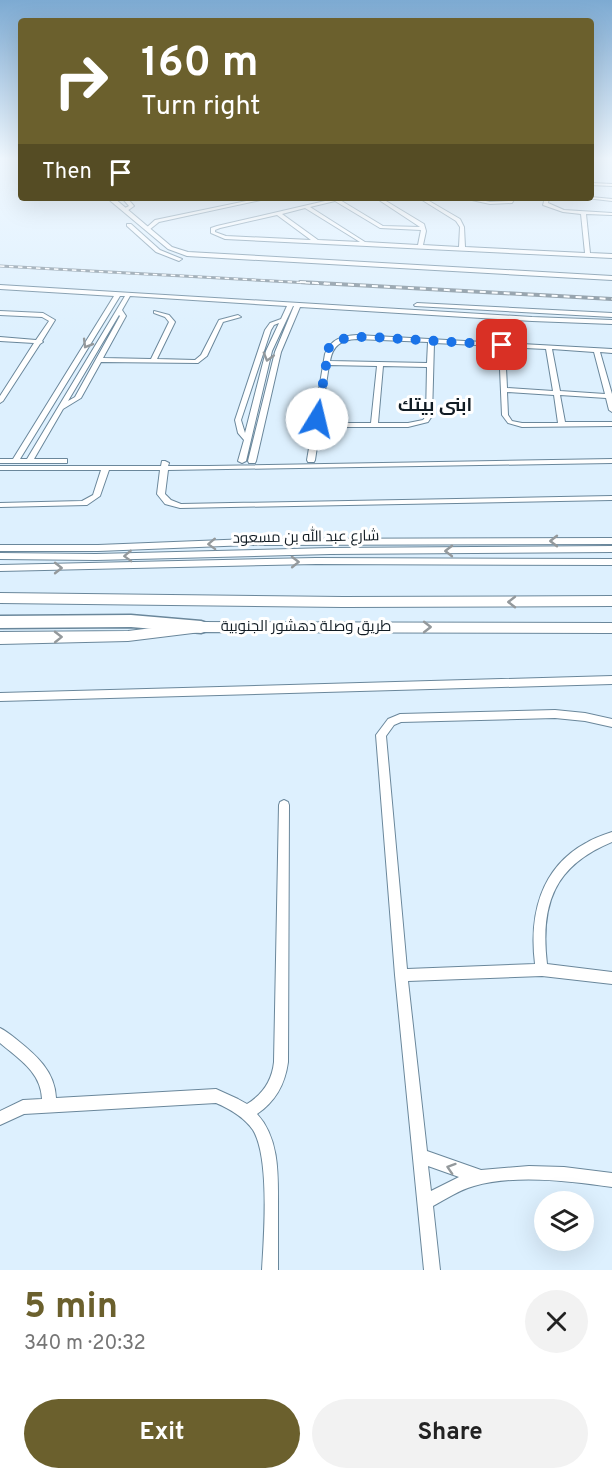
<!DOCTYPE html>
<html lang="en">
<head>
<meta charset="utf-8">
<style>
	:root { --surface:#fff; --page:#f2f2f2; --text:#222; --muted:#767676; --accent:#6b602d }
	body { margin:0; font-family:Overpass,Cairo,sans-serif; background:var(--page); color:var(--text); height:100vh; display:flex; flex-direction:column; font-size:22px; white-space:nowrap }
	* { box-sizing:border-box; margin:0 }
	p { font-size:20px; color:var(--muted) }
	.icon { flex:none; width:33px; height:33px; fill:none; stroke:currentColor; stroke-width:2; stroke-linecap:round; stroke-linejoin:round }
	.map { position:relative; height:1270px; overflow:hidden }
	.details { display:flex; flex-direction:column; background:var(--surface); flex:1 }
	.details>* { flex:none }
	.hud { position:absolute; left:18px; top:18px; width:576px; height:183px; border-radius:6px; box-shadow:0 6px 24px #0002; background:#6b602d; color:#fff; overflow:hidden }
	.controls { position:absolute; left:534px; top:1191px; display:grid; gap:12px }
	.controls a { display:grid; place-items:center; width:60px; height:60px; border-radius:50%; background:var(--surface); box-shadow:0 6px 24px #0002; font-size:30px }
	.pin { position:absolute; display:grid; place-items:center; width:51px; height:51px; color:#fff; margin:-26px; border-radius:12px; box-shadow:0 3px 9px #0006 }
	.me { position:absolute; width:66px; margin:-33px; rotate:9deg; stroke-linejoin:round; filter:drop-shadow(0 0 4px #0008) }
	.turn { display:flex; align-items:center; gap:21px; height:126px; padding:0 24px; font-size:27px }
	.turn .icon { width:78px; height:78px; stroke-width:2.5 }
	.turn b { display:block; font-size:42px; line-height:51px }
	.then { display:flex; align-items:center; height:57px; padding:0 24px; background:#0003; gap:12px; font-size:22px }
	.round { display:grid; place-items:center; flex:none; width:63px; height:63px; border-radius:32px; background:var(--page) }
	.headline { display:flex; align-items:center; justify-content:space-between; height:102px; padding:0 24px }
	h1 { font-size:36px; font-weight:700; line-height:45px; color:var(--accent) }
	.primary-button { display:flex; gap:12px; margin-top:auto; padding:12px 24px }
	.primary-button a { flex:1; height:69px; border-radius:36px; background:var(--accent); color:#fff; font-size:24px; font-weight:700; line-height:69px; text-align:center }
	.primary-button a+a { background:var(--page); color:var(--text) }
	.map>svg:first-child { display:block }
</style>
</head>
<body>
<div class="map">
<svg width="612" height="1270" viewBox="0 0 612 1270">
	<rect width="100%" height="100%" fill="#ddf0fe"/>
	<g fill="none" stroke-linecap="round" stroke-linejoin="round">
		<!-- minor casing -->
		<g stroke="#6a879b" stroke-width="2">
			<g id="minor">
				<polygon points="591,183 612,184 612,186 591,185"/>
				<polygon points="591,197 612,199 612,201 586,198"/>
				<polygon points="122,198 127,198 134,206 127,211 123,211 123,209 129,206"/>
				<polygon points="261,198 270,198 159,222 149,230 145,229 155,220"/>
				<path d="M338 198H346L340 200 383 226 420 227 376 198H381L424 224 426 231 423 245 459 247 460 227 456 221 419 198H424L460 219 464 227 465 247 585 253 581 214 563 212 543 205 545 198H549L548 203 564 210 612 213V215L586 214 590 253 612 254V258L225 239 211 233V228L217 226ZM335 201 380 228 421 230 418 245 365 242 310 207ZM305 208 360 242 318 240 282 214ZM277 215 311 240 226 236 215 232V230L220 228Z"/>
				<polygon points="463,198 472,198 490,202 509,201 511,198 515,198 512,203 490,204"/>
				<path d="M0 285 532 317 612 320V324L532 321 300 307 281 352 256 461 255 463H249L248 461 275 352 294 306H293L272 351 246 461 242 463 238 461 244 440 238 433 235 420 265 330 270 323 281 319 287 306 130 296 122 310 126 316 103 358 151 359 169 322 165 317 154 313V311L169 315 175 322 157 359 195 360 201 355 219 320 238 315 241 317 223 322 207 356 198 363 101 362 81 398 63 409 34 459H67V463H0V459H13L114 296 0 289ZM120 296H125L27 459H20ZM119 315 120 316 75 397 68 401ZM279 323 266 351 245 433 241 420 271 330 274 325Z"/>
				<polygon points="417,303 612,313 612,317 415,306 414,305"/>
				<polygon points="0,311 43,313 55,320 42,341 43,342 40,344 3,401 0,403 0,396 34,343 0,341 0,337 36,340 49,321 42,317 0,315"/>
				<path d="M357 335 612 349V353L600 352 612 394V412L609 410 606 398 560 395 565 422H612V426L522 427 508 423 502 415 499 346 434 343 432 416 428 422 408 427H320L315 460 314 462H308L307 460 325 354C331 339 342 336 357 335ZM357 339 428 342 427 363 330 361C333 345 341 340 357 339ZM505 347 546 349 553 391 507 388ZM552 349 594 352 605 394 560 391ZM329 365 377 366 371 423H320ZM383 366 427 367 426 416 423 420 408 423H378ZM507 392 554 395 558 423H522L512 421 508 415Z"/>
				<polygon points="612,459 612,463 168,470 165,494 171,500 181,504 612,496 612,500 180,508 165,504 157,494 160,470 109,470 100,496 87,505 0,507 0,503 82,501 93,495 101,470 0,470 0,466 161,466 162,461 165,461 169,463 168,466 208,466"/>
				<polygon points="612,538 612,544 249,545 98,551 0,551 0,545 98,545 249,539"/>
				<polygon points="612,546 612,552 330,554 96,560 0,559 0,553 96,554 330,548"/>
				<polygon points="316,558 612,559 612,565 316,564 0,571 0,565"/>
				<polygon points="612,676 612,684 0,701 0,693"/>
				<path d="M555 710 585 713 612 719V727L585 721 555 718 401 722 394 725 386 736 407 969 535 964C529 916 540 868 586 843 594 838 603 835 612 832V842C554 866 540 904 547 964L612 972V984L542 976 408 981 427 1151 481 1170 529 1166 564 1167 612 1173V1187C569 1181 516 1174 474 1186 459 1190 446 1199 433 1206L440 1270H424L395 975 376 735 388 719 400 714ZM428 1166 459 1177 431 1191Z"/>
				<path d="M284 800 288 802 289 805 288 1062C285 1084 276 1101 257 1114 280 1139 278 1176 278 1208 278 1229 278 1249 278 1270H262C264 1236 270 1158 253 1130 244 1117 230 1109 216 1103L24 1114 0 1125V1111L23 1100 42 1099C41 1072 19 1059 0 1043V1028C6 1031 11 1035 16 1039 36 1055 55 1071 56 1098L216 1089 238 1099 247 1104C263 1094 272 1081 274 1062L279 805 280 802Z"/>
			</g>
		</g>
		<!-- tertiary casing -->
		<g stroke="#6a879b" stroke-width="2">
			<g id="tertiary">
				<polygon points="107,198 114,198 172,247 188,252 612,276 612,280 187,256 168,249"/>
				<polygon points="127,224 131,224 160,250 182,259 179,261 156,252 127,226"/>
			</g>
		</g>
		<!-- trunk casing -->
		<g stroke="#6a879b" stroke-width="2">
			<g id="trunk">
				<polygon points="0,593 343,597 612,596 612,606 343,607 0,603"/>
				<polygon points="201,622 612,623 612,633 201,632 128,641 0,644 0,632 128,631"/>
			</g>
		</g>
		<!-- motorway casing -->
		<g stroke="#6a879b" stroke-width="3">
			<polygon id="motorway" points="131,615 201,621 207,623 209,627 207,631 201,633 131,627 0,628 0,616"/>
		</g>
		<!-- minor -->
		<use href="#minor" fill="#fff" fill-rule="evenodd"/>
		<!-- tertiary -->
		<use href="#tertiary" fill="#fff" fill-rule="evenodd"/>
		<!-- trunk -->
		<use href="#trunk" fill="#fff" fill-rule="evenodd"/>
		<!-- motorway -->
		<use href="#motorway" fill="#fff" fill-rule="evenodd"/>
		<!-- rail-far1 casing -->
		<g stroke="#7d8c97" stroke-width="3">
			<polyline id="rail-far1" points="0,266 328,284"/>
		</g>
		<!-- rail casing -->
		<g stroke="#7d8c97" stroke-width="4">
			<polyline id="rail" points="300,282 612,299"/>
		</g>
		<!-- rail-far1 -->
		<use href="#rail-far1" stroke="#fff" stroke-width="1.5" stroke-dasharray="4.5" stroke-linecap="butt"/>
		<!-- rail -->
		<use href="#rail" stroke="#fff" stroke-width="2" stroke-dasharray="6" stroke-linecap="butt"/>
	</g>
	<!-- one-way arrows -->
	<defs><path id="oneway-chevron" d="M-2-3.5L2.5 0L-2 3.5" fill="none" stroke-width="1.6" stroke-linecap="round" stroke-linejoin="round" transform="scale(1.5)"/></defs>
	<g stroke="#94999c">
		<use href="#oneway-chevron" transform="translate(87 344) rotate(121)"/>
		<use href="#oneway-chevron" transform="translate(268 357) rotate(106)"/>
		<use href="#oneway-chevron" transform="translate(554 541) rotate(180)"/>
		<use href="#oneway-chevron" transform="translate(212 544) rotate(178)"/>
		<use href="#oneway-chevron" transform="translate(449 551) rotate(180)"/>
		<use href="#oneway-chevron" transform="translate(128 556) rotate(178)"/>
		<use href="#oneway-chevron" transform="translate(295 562) rotate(-1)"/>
		<use href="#oneway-chevron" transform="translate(58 568)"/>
		<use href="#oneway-chevron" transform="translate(512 602) rotate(-180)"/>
		<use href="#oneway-chevron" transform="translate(427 627)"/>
		<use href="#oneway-chevron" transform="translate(58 637) rotate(-1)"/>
		<use href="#oneway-chevron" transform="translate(451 1168) rotate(-162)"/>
	</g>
	<!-- sky -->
	<linearGradient id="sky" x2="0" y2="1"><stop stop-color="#7daad2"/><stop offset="0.47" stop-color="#f0f8ff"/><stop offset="1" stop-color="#f0f8ff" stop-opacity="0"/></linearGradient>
	<rect width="612" height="337" fill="url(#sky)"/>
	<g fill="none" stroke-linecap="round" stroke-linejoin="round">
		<!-- route -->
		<path stroke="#1a73e8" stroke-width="10" stroke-dasharray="0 18" d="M317 419 329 347C341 336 355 337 370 337L502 345"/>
	</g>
	<g text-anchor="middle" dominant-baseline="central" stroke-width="6" stroke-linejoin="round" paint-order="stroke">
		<!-- street labels -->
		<g font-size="15" fill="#111c24" stroke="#fff">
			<text transform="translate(306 538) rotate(-1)">شارع عبد الله بن مسعود</text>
			<text x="306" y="627">طريق وصلة دهشور الجنوبية</text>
		</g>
		<!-- far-district labels -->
		<g font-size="18" font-weight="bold" fill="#111c24" stroke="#fff">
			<text x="435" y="406">ابنى بيتك</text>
		</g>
	</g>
</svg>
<div class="controls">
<a><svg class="icon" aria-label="layers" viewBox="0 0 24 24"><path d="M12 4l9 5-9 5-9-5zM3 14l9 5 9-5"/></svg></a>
</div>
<div class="pin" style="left:502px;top:345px;background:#d93025"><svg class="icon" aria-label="arrive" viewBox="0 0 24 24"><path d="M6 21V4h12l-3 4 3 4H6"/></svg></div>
<svg class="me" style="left:317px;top:419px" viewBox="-20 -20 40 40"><circle r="19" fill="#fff"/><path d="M0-13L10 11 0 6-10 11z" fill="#1a73e8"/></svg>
<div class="hud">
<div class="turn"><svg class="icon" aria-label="right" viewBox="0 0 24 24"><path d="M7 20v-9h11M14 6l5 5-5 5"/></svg><div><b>160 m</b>Turn right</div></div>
<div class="then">Then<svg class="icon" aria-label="arrive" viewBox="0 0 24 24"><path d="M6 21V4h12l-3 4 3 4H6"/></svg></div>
</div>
</div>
<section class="details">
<div class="headline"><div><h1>5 min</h1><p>340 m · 20:32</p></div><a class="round"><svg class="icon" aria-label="close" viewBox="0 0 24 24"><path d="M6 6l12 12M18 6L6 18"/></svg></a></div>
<div class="primary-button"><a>Exit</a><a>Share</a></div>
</section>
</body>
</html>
